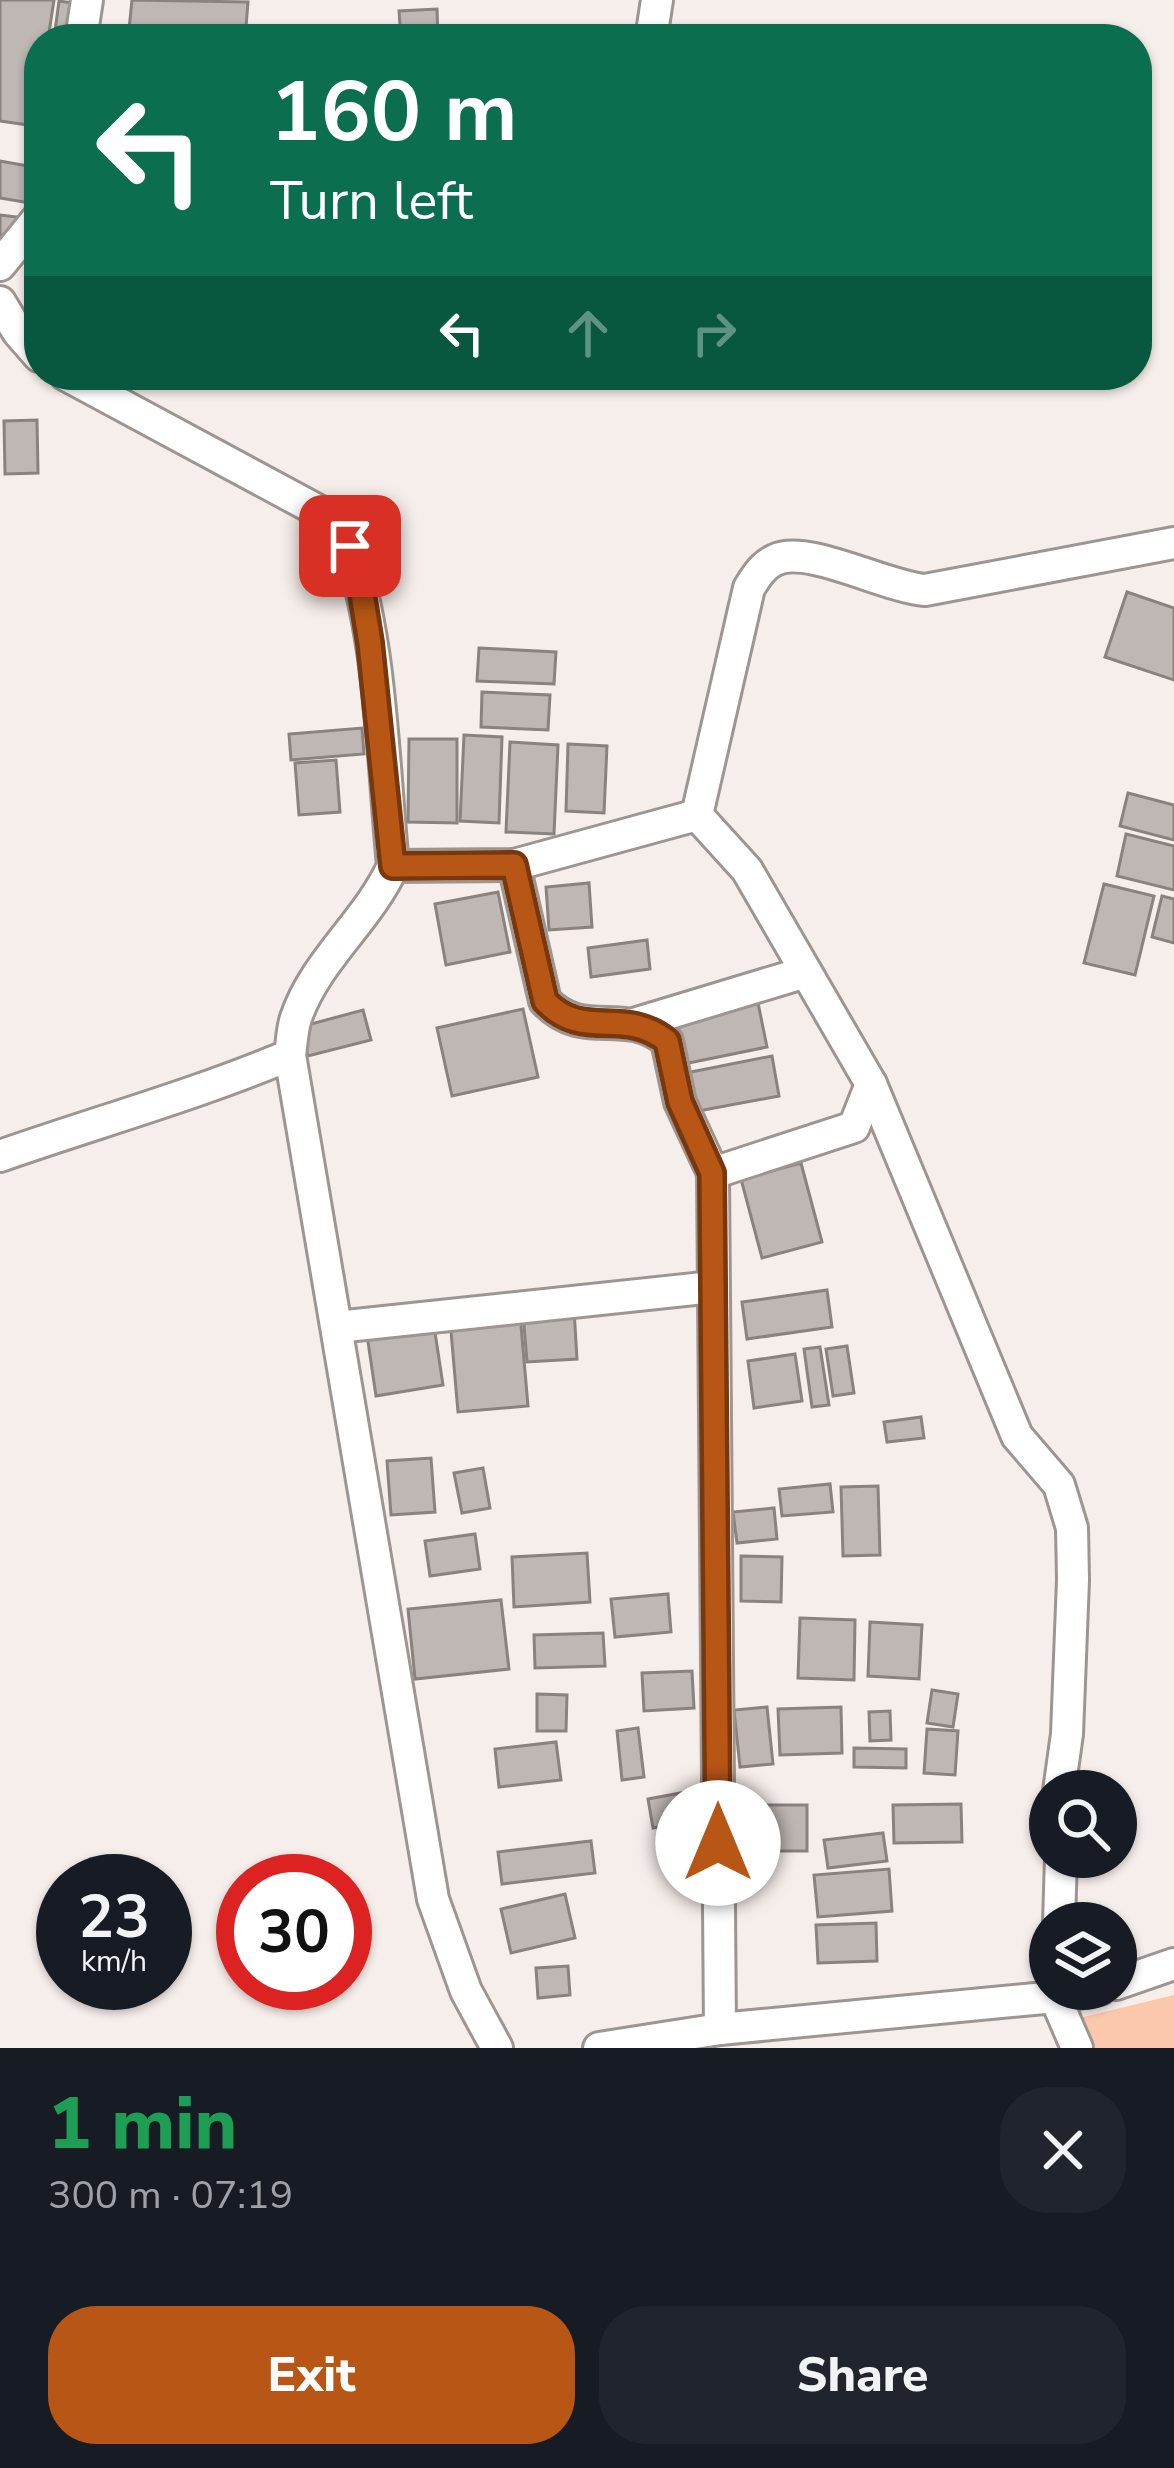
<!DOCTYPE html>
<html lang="en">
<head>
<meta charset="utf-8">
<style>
	:root { --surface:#171b24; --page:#20242c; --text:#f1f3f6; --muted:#9ea1a6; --accent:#b75615 }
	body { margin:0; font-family:"Nunito Sans",sans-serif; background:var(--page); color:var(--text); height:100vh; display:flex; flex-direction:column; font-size:45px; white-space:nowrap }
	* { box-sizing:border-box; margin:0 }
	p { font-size:39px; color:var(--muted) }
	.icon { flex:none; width:66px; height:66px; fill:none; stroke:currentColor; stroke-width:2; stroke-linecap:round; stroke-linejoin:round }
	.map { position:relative; height:2048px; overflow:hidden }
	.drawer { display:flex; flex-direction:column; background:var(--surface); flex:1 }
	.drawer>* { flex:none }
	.banner { position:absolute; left:24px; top:24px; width:1128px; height:366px; border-radius:48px; box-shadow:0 3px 9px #0004; background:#0b6e4f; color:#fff; overflow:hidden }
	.controls { position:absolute; left:1029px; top:1770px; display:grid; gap:24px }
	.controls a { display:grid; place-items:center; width:108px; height:108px; border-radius:50%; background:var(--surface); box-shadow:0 3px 9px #0004; font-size:60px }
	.speed { position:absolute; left:36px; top:1854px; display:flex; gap:24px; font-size:60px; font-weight:700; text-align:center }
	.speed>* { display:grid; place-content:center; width:156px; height:156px; border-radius:50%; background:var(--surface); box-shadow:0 3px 9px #0004; line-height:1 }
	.speed small { font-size:30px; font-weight:400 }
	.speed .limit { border:18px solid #d22; background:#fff; color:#111 }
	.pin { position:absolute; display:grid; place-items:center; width:102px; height:102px; color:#fff; margin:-51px; border-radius:24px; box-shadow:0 6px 18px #0006 }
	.me { position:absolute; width:132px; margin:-66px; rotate:0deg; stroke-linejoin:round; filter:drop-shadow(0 0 9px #0008) }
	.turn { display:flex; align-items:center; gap:42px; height:252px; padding:0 48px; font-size:54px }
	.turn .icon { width:156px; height:156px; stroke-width:2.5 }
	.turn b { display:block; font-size:84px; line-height:102px }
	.lanes { display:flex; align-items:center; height:114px; padding:0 48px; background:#0003; justify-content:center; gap:60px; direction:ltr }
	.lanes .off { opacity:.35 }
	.round { display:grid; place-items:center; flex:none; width:126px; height:126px; border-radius:48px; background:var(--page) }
	.overview { display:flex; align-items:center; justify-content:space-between; height:204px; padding:0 48px }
	h1 { font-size:72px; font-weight:800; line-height:90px; color:#1e9e55 }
	.cta { display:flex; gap:24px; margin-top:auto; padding:24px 48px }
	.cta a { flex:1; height:138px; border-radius:48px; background:var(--accent); color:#fff; font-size:48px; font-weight:800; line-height:138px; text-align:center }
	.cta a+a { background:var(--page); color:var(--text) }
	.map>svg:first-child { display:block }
</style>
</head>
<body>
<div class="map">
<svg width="1174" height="2048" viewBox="0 0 1174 2048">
	<rect width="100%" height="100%" fill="#f6eeeb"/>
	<!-- water -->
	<polygon fill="#fcc8ad" points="1174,1995 1174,2048 1091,2048 1079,2018"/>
	<!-- building -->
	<g fill="#bfb7b4" stroke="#89827f" stroke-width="3">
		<polygon points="0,0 54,0 48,39 39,39 35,126 0,121"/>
		<polygon points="132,0 248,2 245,39 128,39"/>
		<polygon points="59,1 80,4 76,39 54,39"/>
		<polygon points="437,9 438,39 401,39 399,11"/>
		<polygon points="0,161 39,168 36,204 0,198"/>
		<polygon points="0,215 17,217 16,236 0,235"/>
		<polygon points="35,304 39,306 39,326 28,322"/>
		<polygon points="37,420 38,473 5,474 4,421"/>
		<polygon points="1127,592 1174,608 1174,680 1105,657"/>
		<polygon points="479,648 556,652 554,684 477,681"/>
		<polygon points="482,692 550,695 548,730 481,727"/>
		<polygon points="362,728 364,754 291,760 289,734"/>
		<polygon points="464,735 502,737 499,823 460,821"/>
		<polygon points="409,739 457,739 457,823 408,822"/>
		<polygon points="510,742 558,745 554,834 506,832"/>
		<polygon points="568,744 607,746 604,813 566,811"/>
		<polygon points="336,760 340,812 299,815 295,763"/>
		<polygon points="1128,793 1174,805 1174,840 1120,826"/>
		<polygon points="1126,834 1174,846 1174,890 1117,876"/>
		<polygon points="589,883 592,927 549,930 546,887"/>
		<polygon points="1104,884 1154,896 1135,975 1084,963"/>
		<polygon points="498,892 510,952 446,965 435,904"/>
		<polygon points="1162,896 1174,899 1174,943 1152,937"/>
		<polygon points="647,940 650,969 591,977 588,948"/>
		<polygon points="757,998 767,1047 684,1064 673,1015"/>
		<polygon points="523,1009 538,1077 452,1096 437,1028"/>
		<polygon points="363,1010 371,1040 308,1056 300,1027"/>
		<polygon points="772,1056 779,1096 693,1112 686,1073"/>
		<polygon points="801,1163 822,1242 762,1258 741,1179"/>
		<polygon points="827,1290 832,1327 747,1339 742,1302"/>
		<polygon points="574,1309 577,1359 527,1362 523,1313"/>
		<polygon points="520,1314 528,1406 458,1412 450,1320"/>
		<polygon points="434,1326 443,1385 376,1396 367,1335"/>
		<polygon points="847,1346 854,1393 833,1396 826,1349"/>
		<polygon points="820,1347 829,1405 812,1407 804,1349"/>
		<polygon points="795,1354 802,1401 754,1408 748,1361"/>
		<polygon points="921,1417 924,1438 887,1442 884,1422"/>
		<polygon points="431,1458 435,1512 391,1515 387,1461"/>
		<polygon points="483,1468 490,1508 462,1513 454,1473"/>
		<polygon points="830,1484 833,1512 782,1516 779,1489"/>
		<polygon points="878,1486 880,1555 843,1556 841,1487"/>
		<polygon points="774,1508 777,1539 737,1543 733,1512"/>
		<polygon points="475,1534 480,1569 430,1576 425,1541"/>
		<polygon points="587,1553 590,1602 514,1607 512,1557"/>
		<polygon points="741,1556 782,1557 781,1602 741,1601"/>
		<polygon points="668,1594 671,1632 615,1637 611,1599"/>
		<polygon points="501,1600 509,1669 415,1679 408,1609"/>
		<polygon points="800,1618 855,1620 854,1680 798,1678"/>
		<polygon points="870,1622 922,1625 919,1679 868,1676"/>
		<polygon points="603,1633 605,1666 535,1668 534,1635"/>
		<polygon points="692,1671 694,1708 644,1711 642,1673"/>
		<polygon points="932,1690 958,1694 953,1727 927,1723"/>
		<polygon points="537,1694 567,1695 566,1731 537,1731"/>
		<polygon points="767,1707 773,1764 740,1767 734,1710"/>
		<polygon points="841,1707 842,1753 780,1755 778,1709"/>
		<polygon points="890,1711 891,1740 870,1741 869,1712"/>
		<polygon points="638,1728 644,1777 622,1780 617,1731"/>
		<polygon points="927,1729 958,1731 955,1775 924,1773"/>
		<polygon points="556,1742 561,1780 499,1787 495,1749"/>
		<polygon points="854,1748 906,1749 906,1768 854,1767"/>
		<polygon points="707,1788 713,1817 653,1828 648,1799"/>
		<polygon points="961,1804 962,1842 894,1843 893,1805"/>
		<rect x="741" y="1805" width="66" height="46"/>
		<polygon points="883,1833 887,1861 828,1868 824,1840"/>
		<polygon points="591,1841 595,1873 502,1884 498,1852"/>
		<polygon points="889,1869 892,1911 818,1917 814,1875"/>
		<polygon points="565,1894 575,1938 511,1953 501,1909"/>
		<polygon points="876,1923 877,1961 818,1963 816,1925"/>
		<polygon points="568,1966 570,1995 538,1998 536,1968"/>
	</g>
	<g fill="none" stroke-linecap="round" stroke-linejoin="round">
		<!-- street casing -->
		<g stroke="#9c9591" stroke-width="36">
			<g id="street">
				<polyline points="81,39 87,0"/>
				<polyline points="651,39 657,0"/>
				<polyline points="0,265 39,217"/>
				<polyline points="0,302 18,332 39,356"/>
				<path d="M66 375 341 523C382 630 382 752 393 866 368 921 315 961 296 1018 292 1029 292 1043 290 1055L433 1899 466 1991 497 2048"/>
				<path d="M514 865 545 1001C584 1042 624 1005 667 1041L680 1102 713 1173"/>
				<polyline points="393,866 514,865 697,815"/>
				<polyline points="637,1023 806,972"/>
				<path d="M0 1156C97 1122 195 1095 290 1055"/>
				<polyline points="337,1327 713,1287"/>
				<path d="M1059 1791 1067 1734 1073 1580 1072 1528 1059 1485 1017 1436 871 1084 747 870 697 815 749 588C756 577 762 566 775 560 807 544 885 587 925 590L1174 543"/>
				<polyline points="1059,1923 1061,1857"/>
				<polyline points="1116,1984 1174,1964"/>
				<polyline points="1055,1989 1055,1997 1077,2048"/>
				<polyline points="720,2029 713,1173 854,1127 871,1084"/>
				<polyline points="599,2048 720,2029 1055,1997 1100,1989"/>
			</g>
		</g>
		<!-- street -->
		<use href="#street" stroke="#fff" stroke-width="30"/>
	</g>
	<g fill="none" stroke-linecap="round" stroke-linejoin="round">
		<!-- route casing -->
		<g stroke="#77380e" stroke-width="30">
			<path id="route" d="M350 546 358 569 370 643 393 866 514 865 545 1001C584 1042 623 1006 667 1041L680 1102 712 1173 718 1843"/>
		</g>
		<!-- route -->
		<use href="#route" stroke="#b75615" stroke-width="21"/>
	</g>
</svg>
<div class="controls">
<a><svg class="icon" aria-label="search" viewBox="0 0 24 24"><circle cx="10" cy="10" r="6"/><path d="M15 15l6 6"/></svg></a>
<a><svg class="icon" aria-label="layers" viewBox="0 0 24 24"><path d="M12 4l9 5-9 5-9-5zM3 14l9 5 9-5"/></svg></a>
</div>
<div class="speed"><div>23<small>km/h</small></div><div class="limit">30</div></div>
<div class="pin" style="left:350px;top:546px;background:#d93025"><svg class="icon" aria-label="arrive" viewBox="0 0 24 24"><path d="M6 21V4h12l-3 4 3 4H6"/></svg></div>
<svg class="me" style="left:718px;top:1843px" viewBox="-20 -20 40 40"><circle r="19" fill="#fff"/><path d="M0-13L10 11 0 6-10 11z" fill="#b75615"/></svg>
<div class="banner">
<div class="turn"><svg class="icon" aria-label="left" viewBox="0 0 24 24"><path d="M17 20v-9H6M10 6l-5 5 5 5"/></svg><div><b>160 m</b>Turn left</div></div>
<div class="lanes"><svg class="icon" aria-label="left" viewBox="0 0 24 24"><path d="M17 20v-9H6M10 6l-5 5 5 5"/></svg><svg class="icon off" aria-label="ahead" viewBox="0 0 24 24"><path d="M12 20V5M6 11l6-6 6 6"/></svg><svg class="icon off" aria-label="right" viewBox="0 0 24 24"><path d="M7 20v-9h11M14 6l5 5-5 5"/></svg></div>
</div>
</div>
<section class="drawer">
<div class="overview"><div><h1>1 min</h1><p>300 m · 07:19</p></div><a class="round"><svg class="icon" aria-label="close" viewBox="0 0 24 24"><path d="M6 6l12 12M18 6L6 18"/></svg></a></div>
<div class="cta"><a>Exit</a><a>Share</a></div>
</section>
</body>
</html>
